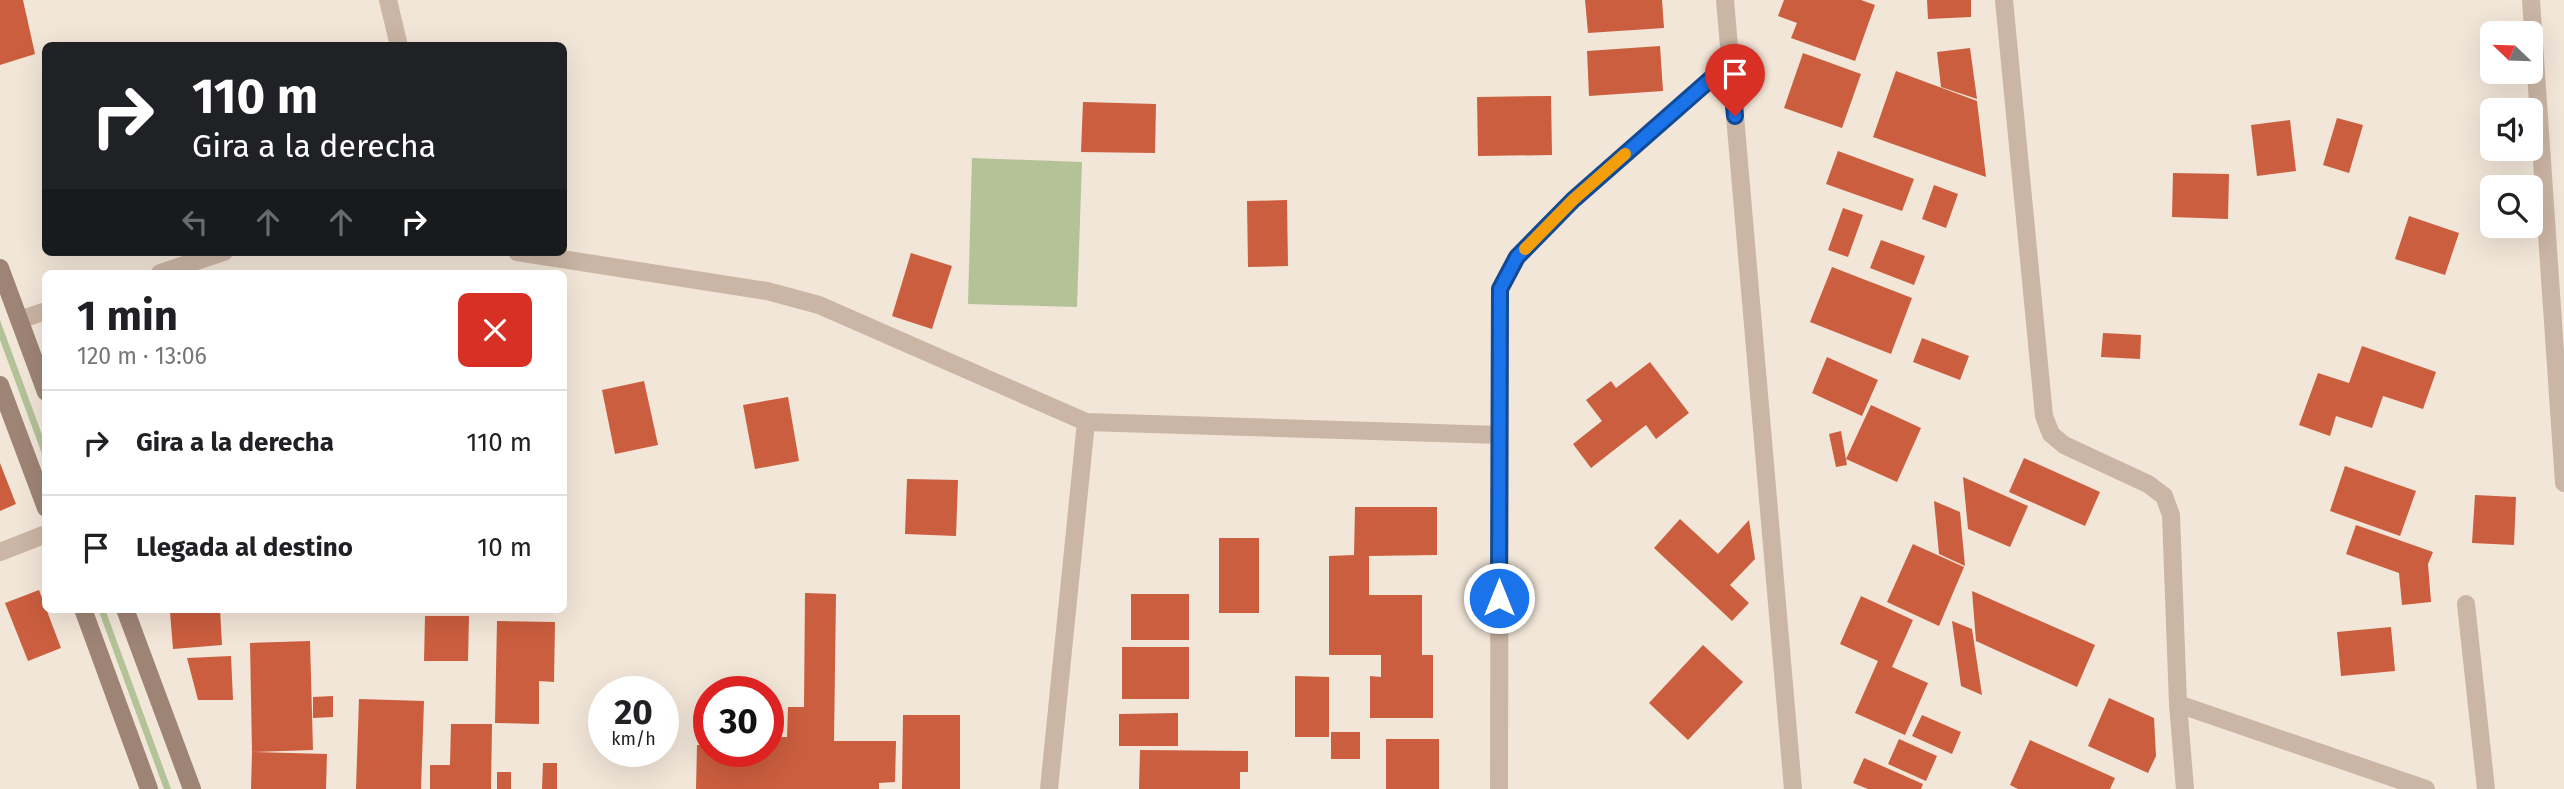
<!DOCTYPE html>
<html lang="es">
<head>
<meta charset="utf-8">
<style>
	:root { --surface:#fff; --page:#f6f6f6; --text:#202124; --muted:#757577; --line:#e0e0e0 }
	body { margin:0; font-family:"Fira Sans",sans-serif; background:var(--page); color:var(--text); height:100vh; display:flex; flex-direction:column; font-size:26px; white-space:nowrap }
	* { box-sizing:border-box; margin:0 }
	p { font-size:23px; color:var(--muted) }
	.icon { flex:none; width:38px; height:38px; fill:none; stroke:currentColor; stroke-width:2; stroke-linecap:round; stroke-linejoin:round }
	.map { position:relative; flex:1; overflow:hidden }
	.drawer { position:absolute; left:42px; top:270px; width:525px; height:343px; display:flex; flex-direction:column; background:var(--surface); border-radius:10px; box-shadow:0 7px 28px #0002 }
	.drawer>* { flex:none }
	.top-card { position:absolute; left:42px; top:42px; width:525px; height:214px; border-radius:10px; box-shadow:0 7px 28px #0002; background:#202124; color:#fff; overflow:hidden }
	.needle { width:46px; rotate:293deg }
	.buttons { position:absolute; left:2480px; top:21px; display:grid; gap:14px }
	.buttons a { display:grid; place-items:center; width:63px; height:63px; border-radius:10px; background:var(--surface); box-shadow:0 7px 28px #0002; font-size:35px }
	.speed { position:absolute; left:588px; top:676px; display:flex; gap:14px; font-size:35px; font-weight:700; text-align:center }
	.speed>* { display:grid; place-content:center; width:91px; height:91px; border-radius:50%; background:var(--surface); box-shadow:0 7px 28px #0002; line-height:1 }
	.speed small { font-size:18px; font-weight:400 }
	.speed .limit { border:10px solid #d22; background:#fff; color:#111 }
	.pin { position:absolute; display:grid; place-items:center; width:60px; height:60px; color:#fff; margin:-72px -30px; border-radius:50% 50% 50% 0; rotate:-45deg; box-shadow:0 0 7px #0007 }
	.pin .icon { rotate:45deg }
	.me { position:absolute; width:77px; margin:-38px; rotate:0deg; stroke-linejoin:round; filter:drop-shadow(0 0 5px #0008) }
	.turn { display:flex; align-items:center; gap:24px; height:147px; padding:0 35px; font-size:32px }
	.turn .icon { width:91px; height:91px; stroke-width:2.5 }
	.turn b { display:block; font-size:49px; line-height:60px }
	.lanes { display:flex; align-items:center; height:66px; padding:0 35px; background:#0003; justify-content:center; gap:35px; direction:ltr }
	.lanes .off { opacity:.35 }
	.round { display:grid; place-items:center; flex:none; width:74px; height:74px; border-radius:10px; background:var(--page) }
	.head { display:flex; align-items:center; justify-content:space-between; height:119px; padding:0 35px }
	h1 { font-size:42px; font-weight:700; line-height:52px }
	ul { padding:0; list-style:none }
	li { display:flex; align-items:center; gap:21px; height:105px; padding:0 35px; border-top:2px solid var(--line) }
	li div { flex:1 }
	li b { display:block; font-size:26px }
	li em { font-style:normal }
	.map>svg:first-child { display:block }
</style>
</head>
<body>
<div class="map">
<svg width="2564" height="789" viewBox="0 0 2564 789">
	<rect width="100%" height="100%" fill="#f2e6d8"/>
	<!-- green -->
	<g fill="#b4c298">
		<polygon points="972,158 1082,162 1077,307 968,304"/>
		<polygon points="0,320 45,443 45,462 0,340"/>
		<polygon points="98,609 105,609 171,789 164,789"/>
	</g>
	<!-- building -->
	<g fill="#cb5e3e">
		<polygon points="0,0 23,0 35,54 0,65"/>
		<polygon points="1585,0 1662,0 1664,28 1588,33"/>
		<polygon points="1784,0 1861,0 1875,5 1855,61 1791,38 1797,23 1778,16"/>
		<polygon points="1927,0 1971,0 1971,17 1928,19"/>
		<polygon points="1660,46 1663,91 1589,96 1587,51"/>
		<polygon points="1970,48 1977,99 1941,87 1937,52"/>
		<polygon points="1803,53 1861,74 1842,128 1784,108"/>
		<polygon points="1896,71 1977,101 1986,177 1873,137"/>
		<polygon points="1551,96 1552,155 1478,156 1477,97"/>
		<polygon points="1083,102 1156,104 1155,153 1081,152"/>
		<polygon points="2337,118 2363,125 2349,173 2323,165"/>
		<polygon points="2290,120 2296,171 2257,176 2251,125"/>
		<polygon points="1838,151 1914,179 1902,211 1826,184"/>
		<polygon points="2173,173 2229,174 2228,219 2172,217"/>
		<polygon points="1934,185 1958,194 1946,228 1922,219"/>
		<polygon points="1287,200 1288,266 1248,267 1247,201"/>
		<polygon points="1843,208 1863,215 1848,257 1828,250"/>
		<polygon points="2409,216 2459,233 2445,275 2395,259"/>
		<polygon points="1881,240 1925,256 1914,285 1870,268"/>
		<polygon points="911,253 952,266 932,329 892,316"/>
		<polygon points="1832,267 1912,298 1891,354 1810,322"/>
		<polygon points="2103,333 2141,335 2140,359 2101,357"/>
		<polygon points="1922,338 1969,356 1960,380 1913,362"/>
		<polygon points="2362,346 2436,372 2423,409 2383,396 2372,428 2336,416 2330,436 2299,425 2318,373 2349,383"/>
		<polygon points="1827,357 1878,380 1862,416 1812,393"/>
		<polygon points="1650,362 1689,413 1656,439 1646,425 1591,468 1573,444 1602,421 1586,400 1611,381 1616,388"/>
		<polygon points="644,381 658,445 615,454 602,390"/>
		<polygon points="788,397 799,461 755,469 743,405"/>
		<polygon points="1871,405 1921,428 1897,482 1846,459"/>
		<polygon points="1841,431 1847,465 1836,467 1829,434"/>
		<polygon points="2024,458 2100,492 2085,526 2009,492"/>
		<polygon points="0,463 16,504 0,511"/>
		<polygon points="2345,466 2416,491 2400,536 2330,511"/>
		<polygon points="1963,477 2028,506 2010,547 1968,529"/>
		<polygon points="907,479 958,480 956,536 905,534"/>
		<polygon points="2475,495 2516,497 2514,545 2472,543"/>
		<polygon points="1934,501 1960,512 1965,566 1939,554"/>
		<polygon points="1355,507 1437,507 1437,555 1369,556 1369,595 1422,595 1422,655 1433,655 1433,718 1370,718 1370,676 1381,677 1381,655 1329,655 1329,556 1354,555"/>
		<polygon points="1680,519 1718,554 1749,520 1755,559 1730,585 1749,603 1732,621 1654,548"/>
		<polygon points="2356,525 2433,552 2428,564 2431,602 2402,605 2399,573 2346,554"/>
		<rect x="1219" y="538" width="40" height="75"/>
		<polygon points="1913,544 1964,567 1939,626 1887,602"/>
		<polygon points="39,590 61,648 28,661 5,603"/>
		<polygon points="1972,591 2095,645 2077,687 1976,641"/>
		<polygon points="805,593 836,594 834,741 896,741 895,782 879,783 879,789 696,789 697,745 709,745 709,751 763,752 768,751 768,737 787,737 788,707 804,707"/>
		<rect x="1131" y="594" width="58" height="46"/>
		<polygon points="1861,596 1913,620 1892,667 1928,683 1905,735 1855,713 1878,661 1840,644"/>
		<polygon points="191,609 220,609 222,645 173,649 170,612"/>
		<polygon points="425,616 469,616 468,661 424,661"/>
		<polygon points="497,621 555,622 554,682 539,681 539,724 495,723"/>
		<polygon points="1952,621 1972,629 1982,695 1961,686"/>
		<polygon points="2391,627 2395,671 2341,676 2337,632"/>
		<polygon points="310,641 313,750 252,752 250,643"/>
		<polygon points="1703,645 1743,682 1688,740 1649,703"/>
		<rect x="1122" y="647" width="67" height="52"/>
		<polygon points="231,656 233,700 198,700 187,658"/>
		<polygon points="1295,676 1329,677 1329,737 1295,737"/>
		<polygon points="333,696 333,717 313,718 313,697"/>
		<polygon points="2109,698 2154,718 2156,756 2148,773 2088,746"/>
		<polygon points="359,699 424,701 421,789 356,789"/>
		<polygon points="1178,713 1178,746 1119,746 1119,714"/>
		<polygon points="903,715 960,715 960,789 902,789"/>
		<polygon points="1922,715 1961,732 1952,754 1912,736"/>
		<polygon points="451,724 492,724 491,789 430,789 430,765 450,765"/>
		<rect x="1331" y="732" width="29" height="27"/>
		<rect x="1386" y="739" width="53" height="50"/>
		<polygon points="1899,739 1937,756 1926,781 1888,764"/>
		<polygon points="2030,740 2115,778 2110,789 2018,789 2010,785"/>
		<polygon points="1140,750 1248,751 1248,772 1240,772 1240,789 1139,789"/>
		<polygon points="252,752 327,754 326,789 251,789"/>
		<polygon points="1864,758 1923,784 1921,789 1868,789 1853,783"/>
		<polygon points="543,763 557,763 557,789 542,789"/>
		<rect x="497" y="772" width="14" height="17"/>
	</g>
	<g fill="none" stroke-linecap="round" stroke-linejoin="round">
		<!-- service -->
		<g stroke="#cbb5a4" stroke-width="18">
			<polyline points="388,0 399,46"/>
			<polyline points="2466,604 2486,789"/>
		</g>
		<!-- minor -->
		<g stroke="#cbb5a4" stroke-width="18">
			<polyline points="1725,0 1793,789"/>
			<polyline points="2004,0 2044,416 2051,434 2064,445 2148,484 2164,496 2171,515 2178,704 2185,789"/>
			<polyline points="2531,0 2564,483"/>
			<polyline points="517,252 767,291 819,305 1086,422 1499,435"/>
			<polyline points="160,273 224,252"/>
			<polyline points="19,320 46,311"/>
			<polyline points="2178,704 2426,789"/>
			<polyline points="1049,789 1086,422"/>
			<polyline points="1499,789 1500,289 1517,257 1573,200 1730,62"/>
		</g>
		<!-- tertiary -->
		<polyline stroke="#cbb5a4" stroke-width="18" points="0,552 46,534"/>
		<!-- secondary -->
		<g stroke="#9e8475" stroke-width="18">
			<polyline points="0,268 46,392"/>
			<polyline points="0,385 46,508"/>
			<polyline points="83,609 149,789"/>
			<polyline points="125,609 192,789"/>
		</g>
	</g>
	<g fill="none" stroke-linecap="round" stroke-linejoin="round">
		<!-- route casing -->
		<g stroke="#114b97" stroke-width="18">
			<polyline id="route" points="1499,598 1500,289 1517,257 1573,200 1730,62 1735,116"/>
		</g>
		<!-- route -->
		<use href="#route" stroke="#1a73e8" stroke-width="12"/>
		<!-- slow -->
		<polyline stroke="#f59e0b" stroke-width="12" points="1525,249 1573,200 1625,154"/>
	</g>
</svg>
<div class="buttons">
<a><svg class="needle" viewBox="-14 -14 28 28"><path d="M0-13l5 13h-10z" fill="#e53935"/><path d="M0 13l5-13h-10z" fill="#757577"/></svg></a>
<a><svg class="icon" aria-label="sound" viewBox="0 0 24 24"><path d="M4 9h4l5-4v14l-5-4H4zM17 9q2 3 0 6"/></svg></a>
<a><svg class="icon" aria-label="search" viewBox="0 0 24 24"><circle cx="10" cy="10" r="6"/><path d="M15 15l6 6"/></svg></a>
</div>
<div class="speed"><div>20<small>km/h</small></div><div class="limit">30</div></div>
<div class="pin" style="left:1735px;top:116px;background:#d93025"><svg class="icon" aria-label="arrive" viewBox="0 0 24 24"><path d="M6 21V4h12l-3 4 3 4H6"/></svg></div>
<svg class="me" style="left:1499px;top:598px" viewBox="-20 -20 40 40"><circle r="17" fill="#1a73e8" stroke="#fff" stroke-width="3"/><path d="M0-11L8 9 0 5-8 9z" fill="#fff"/></svg>
<div class="top-card">
<div class="turn"><svg class="icon" aria-label="right" viewBox="0 0 24 24"><path d="M7 20v-9h11M14 6l5 5-5 5"/></svg><div><b>110 m</b>Gira a la derecha</div></div>
<div class="lanes"><svg class="icon off" aria-label="left" viewBox="0 0 24 24"><path d="M17 20v-9H6M10 6l-5 5 5 5"/></svg><svg class="icon off" aria-label="ahead" viewBox="0 0 24 24"><path d="M12 20V5M6 11l6-6 6 6"/></svg><svg class="icon off" aria-label="ahead" viewBox="0 0 24 24"><path d="M12 20V5M6 11l6-6 6 6"/></svg><svg class="icon" aria-label="right" viewBox="0 0 24 24"><path d="M7 20v-9h11M14 6l5 5-5 5"/></svg></div>
</div>
<section class="drawer">
<div class="head"><div><h1>1 min</h1><p>120 m · 13:06</p></div><a class="round" style="background:#d93025;color:#fff"><svg class="icon" aria-label="close" viewBox="0 0 24 24"><path d="M6 6l12 12M18 6L6 18"/></svg></a></div>
<ul>
<li><svg class="icon" aria-label="right" viewBox="0 0 24 24"><path d="M7 20v-9h11M14 6l5 5-5 5"/></svg><div><b>Gira a la derecha</b></div><em>110 m</em></li>
<li><svg class="icon" aria-label="arrive" viewBox="0 0 24 24"><path d="M6 21V4h12l-3 4 3 4H6"/></svg><div><b>Llegada al destino</b></div><em>10 m</em></li>
</ul>
</section>
</div>
</body>
</html>
